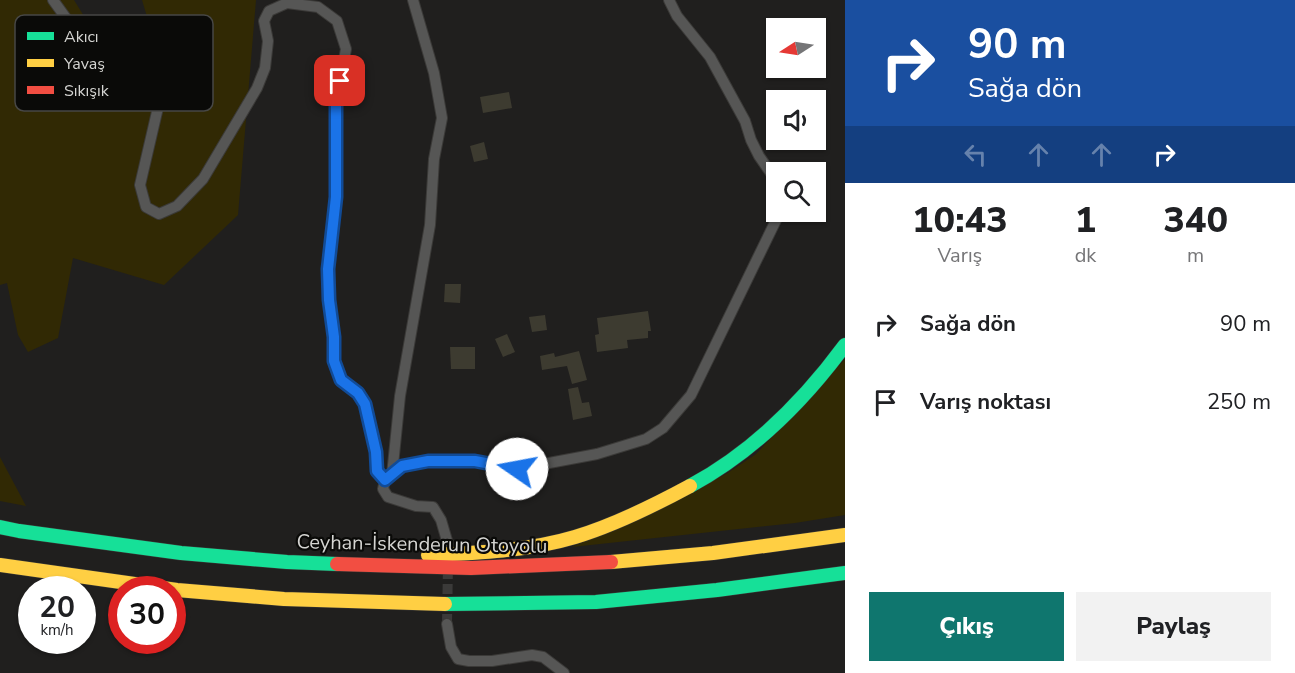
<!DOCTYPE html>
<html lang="tr">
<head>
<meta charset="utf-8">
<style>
	:root { --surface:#fff; --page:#f2f2f2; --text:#202124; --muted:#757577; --accent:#0f766e }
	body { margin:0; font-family:"Nunito Sans",sans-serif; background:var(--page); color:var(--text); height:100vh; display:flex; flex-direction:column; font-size:22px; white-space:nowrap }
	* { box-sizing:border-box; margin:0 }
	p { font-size:20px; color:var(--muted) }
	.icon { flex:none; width:33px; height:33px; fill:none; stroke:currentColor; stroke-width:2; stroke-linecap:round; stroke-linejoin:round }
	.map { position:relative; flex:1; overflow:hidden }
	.panel { display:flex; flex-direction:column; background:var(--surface); width:450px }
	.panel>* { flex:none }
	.top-card { background:#1a4fa0; color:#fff; overflow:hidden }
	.needle { width:39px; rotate:258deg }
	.controls { position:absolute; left:766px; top:18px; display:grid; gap:12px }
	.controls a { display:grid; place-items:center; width:60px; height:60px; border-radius:0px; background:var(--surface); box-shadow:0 2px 4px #0004; font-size:30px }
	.speed { position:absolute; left:18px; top:576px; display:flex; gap:12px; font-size:30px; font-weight:700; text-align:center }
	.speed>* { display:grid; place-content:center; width:78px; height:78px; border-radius:50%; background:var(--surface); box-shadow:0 2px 4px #0004; line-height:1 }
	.speed small { font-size:15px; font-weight:400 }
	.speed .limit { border:9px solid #d22; background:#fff; color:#111 }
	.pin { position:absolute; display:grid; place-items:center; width:51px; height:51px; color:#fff; margin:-26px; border-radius:12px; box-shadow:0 3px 9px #0006 }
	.me { position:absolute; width:66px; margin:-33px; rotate:282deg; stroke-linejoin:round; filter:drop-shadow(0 0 4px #0008) }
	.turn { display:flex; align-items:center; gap:21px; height:126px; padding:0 24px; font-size:27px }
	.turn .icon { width:78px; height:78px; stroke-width:2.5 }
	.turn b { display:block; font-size:42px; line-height:51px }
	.lanes { display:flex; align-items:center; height:57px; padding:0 24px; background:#0003; justify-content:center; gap:30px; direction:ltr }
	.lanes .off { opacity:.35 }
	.eta { display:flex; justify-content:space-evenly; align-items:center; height:102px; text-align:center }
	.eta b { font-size:36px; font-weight:800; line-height:42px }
	.cta { display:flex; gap:12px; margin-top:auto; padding:12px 24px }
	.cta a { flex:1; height:69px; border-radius:0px; background:var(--accent); color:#fff; font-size:24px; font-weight:800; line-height:69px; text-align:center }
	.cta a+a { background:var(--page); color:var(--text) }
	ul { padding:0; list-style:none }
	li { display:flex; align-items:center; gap:18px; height:78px; padding:0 24px }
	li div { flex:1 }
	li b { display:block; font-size:22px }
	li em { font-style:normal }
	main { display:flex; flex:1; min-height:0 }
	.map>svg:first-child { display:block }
</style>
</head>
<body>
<main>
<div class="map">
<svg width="845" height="673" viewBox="0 0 845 673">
	<rect width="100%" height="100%" fill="#201f1e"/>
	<!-- green -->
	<g fill="#312904">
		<polygon points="0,0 74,0 116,68 153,37 142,0 256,0 238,215 164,285 73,258 58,338 28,352 18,335 7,283 0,285"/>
		<polygon points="845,359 845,515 795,523 572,547 726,474 756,454"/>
		<polygon points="0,457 26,506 0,501"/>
	</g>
	<!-- building -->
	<g fill="#3d3b30">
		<polygon points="509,92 512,108 483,113 480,97"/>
		<polygon points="484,142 488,159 474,162 470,146"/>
		<polygon points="445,284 461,284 460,303 444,302"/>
		<polygon points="648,311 651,331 648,331 648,338 627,340 628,348 597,352 595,335 599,334 597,318"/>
		<polygon points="545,315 547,330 532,332 529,317"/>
		<polygon points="507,334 515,352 503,357 495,339"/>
		<polygon points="450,347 475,347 475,369 451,369"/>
		<polygon points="579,351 587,380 572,384 567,366 542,370 540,356 554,353 555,357"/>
		<polygon points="578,387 582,403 589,402 592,416 573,420 568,389"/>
	</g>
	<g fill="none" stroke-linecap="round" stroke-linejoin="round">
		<!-- street-tunnel -->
		<polyline stroke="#3b3a39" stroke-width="10" stroke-dasharray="10 5" stroke-linecap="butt" points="447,624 448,564"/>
		<!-- street casing -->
		<g stroke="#3b3a38" stroke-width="12">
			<g id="street">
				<polyline points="53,0 66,18 90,41 141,52 155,59 163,86 140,185 146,207 159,214 177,206 203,179 257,88 265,68 268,41 264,21 269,11 287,3 318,7 337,21 346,49 337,98 336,197 328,269 329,300 334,337 334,361 341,380 358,393 365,404 376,452 377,471 385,480"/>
				<polyline points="669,0 677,16 710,57 745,121 751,140 759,156 777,182"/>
				<polyline points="392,475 400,396 430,225 434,159 442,118 434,73 413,0"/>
				<polyline points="448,544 441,520 433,507 416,506 388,497 383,489 385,480 402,466 428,461 475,461 517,469 597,454 646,439 663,428 691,395 780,212"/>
				<polyline points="447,624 451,647 458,659 469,661 492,661 532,655 543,657 564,673"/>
			</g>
		</g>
		<!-- fast casing -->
		<g stroke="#3b3a38" stroke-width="15">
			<g id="fast">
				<path d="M690 486C753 452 803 402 845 345"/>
				<polyline points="0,527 19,531 181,553 287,562 337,564"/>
				<polyline points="445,604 596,602 717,590 845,573"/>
			</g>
		</g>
		<!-- slow casing -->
		<g stroke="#3b3a38" stroke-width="15">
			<g id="slow">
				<path d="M428 555C477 553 528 551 575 537 615 525 653 506 690 486"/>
				<polyline points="611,562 713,553 845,535"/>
				<polyline points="0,565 177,590 284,599 445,604"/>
			</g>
		</g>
		<!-- jam casing -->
		<g stroke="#3b3a38" stroke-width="15">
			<polyline id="jam" points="337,564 471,568 611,562"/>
		</g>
		<!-- street -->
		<use href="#street" stroke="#565655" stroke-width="10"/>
		<!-- fast -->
		<use href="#fast" stroke="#16e098" stroke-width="14"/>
		<!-- slow -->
		<use href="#slow" stroke="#ffcf43" stroke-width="14"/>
		<!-- jam -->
		<use href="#jam" stroke="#f24e42" stroke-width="14"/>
	</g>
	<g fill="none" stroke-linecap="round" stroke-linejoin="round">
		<!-- route casing -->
		<g stroke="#114b97" stroke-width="15">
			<polyline id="route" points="340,81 336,98 336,197 328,269 329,300 334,337 334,361 341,380 358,393 365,404 376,452 377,471 385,480 402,466 428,461 475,461 517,469"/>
		</g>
		<!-- route -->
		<use href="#route" stroke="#1a73e8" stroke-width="10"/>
	</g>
	<g text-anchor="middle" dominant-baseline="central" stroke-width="4.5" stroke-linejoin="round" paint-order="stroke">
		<!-- street labels -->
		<g font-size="20" fill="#d5d5d2" stroke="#0a0a08">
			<text transform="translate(422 544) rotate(1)">Ceyhan-İskenderun Otoyolu</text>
		</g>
	</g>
	<!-- legend -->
	<rect x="15" y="15" width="198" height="96" rx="9" fill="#0a0a08" stroke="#474745" stroke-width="1.5"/>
	<rect x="27" y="32" width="27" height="8" fill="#16e098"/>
	<rect x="27" y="59" width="27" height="8" fill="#ffcf43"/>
	<rect x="27" y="86" width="27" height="8" fill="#f24e42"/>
	<g font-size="16" fill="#d5d5d2">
		<text x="64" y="42">Akıcı</text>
		<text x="64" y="69">Yavaş</text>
		<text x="64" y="96">Sıkışık</text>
	</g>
</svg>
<div class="controls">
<a><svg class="needle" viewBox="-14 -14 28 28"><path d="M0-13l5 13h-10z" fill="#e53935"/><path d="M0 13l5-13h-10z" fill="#757577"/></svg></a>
<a><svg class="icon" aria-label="sound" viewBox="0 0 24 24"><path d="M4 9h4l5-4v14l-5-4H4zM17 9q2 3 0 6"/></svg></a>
<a><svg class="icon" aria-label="search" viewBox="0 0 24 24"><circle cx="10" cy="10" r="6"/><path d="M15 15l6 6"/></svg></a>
</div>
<div class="speed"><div>20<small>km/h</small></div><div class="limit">30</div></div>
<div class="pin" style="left:340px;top:81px;background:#d93025"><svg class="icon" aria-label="arrive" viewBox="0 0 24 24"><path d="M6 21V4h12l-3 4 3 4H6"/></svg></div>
<svg class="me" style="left:517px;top:469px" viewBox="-20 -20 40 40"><circle r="19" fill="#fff"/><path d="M0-13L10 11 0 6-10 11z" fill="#1a73e8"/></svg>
</div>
<section class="panel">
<div class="top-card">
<div class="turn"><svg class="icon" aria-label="right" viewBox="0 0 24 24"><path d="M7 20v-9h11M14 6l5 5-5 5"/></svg><div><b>90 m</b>Sağa dön</div></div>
<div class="lanes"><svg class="icon off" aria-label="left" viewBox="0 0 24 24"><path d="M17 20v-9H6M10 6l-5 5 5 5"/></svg><svg class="icon off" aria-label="ahead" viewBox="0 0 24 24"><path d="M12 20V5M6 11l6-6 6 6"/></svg><svg class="icon off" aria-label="ahead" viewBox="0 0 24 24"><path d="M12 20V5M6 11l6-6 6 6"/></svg><svg class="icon" aria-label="right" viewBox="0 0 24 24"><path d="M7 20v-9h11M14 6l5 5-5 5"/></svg></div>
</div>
<div class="eta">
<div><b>10:43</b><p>Varış</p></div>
<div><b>1</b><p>dk</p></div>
<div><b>340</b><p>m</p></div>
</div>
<ul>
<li><svg class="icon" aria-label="right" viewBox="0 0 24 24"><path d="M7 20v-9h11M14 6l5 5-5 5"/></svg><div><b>Sağa dön</b></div><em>90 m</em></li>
<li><svg class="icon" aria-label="arrive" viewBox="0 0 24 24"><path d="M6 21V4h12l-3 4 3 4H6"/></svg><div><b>Varış noktası</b></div><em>250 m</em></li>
</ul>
<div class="cta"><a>Çıkış</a><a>Paylaş</a></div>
</section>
</main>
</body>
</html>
